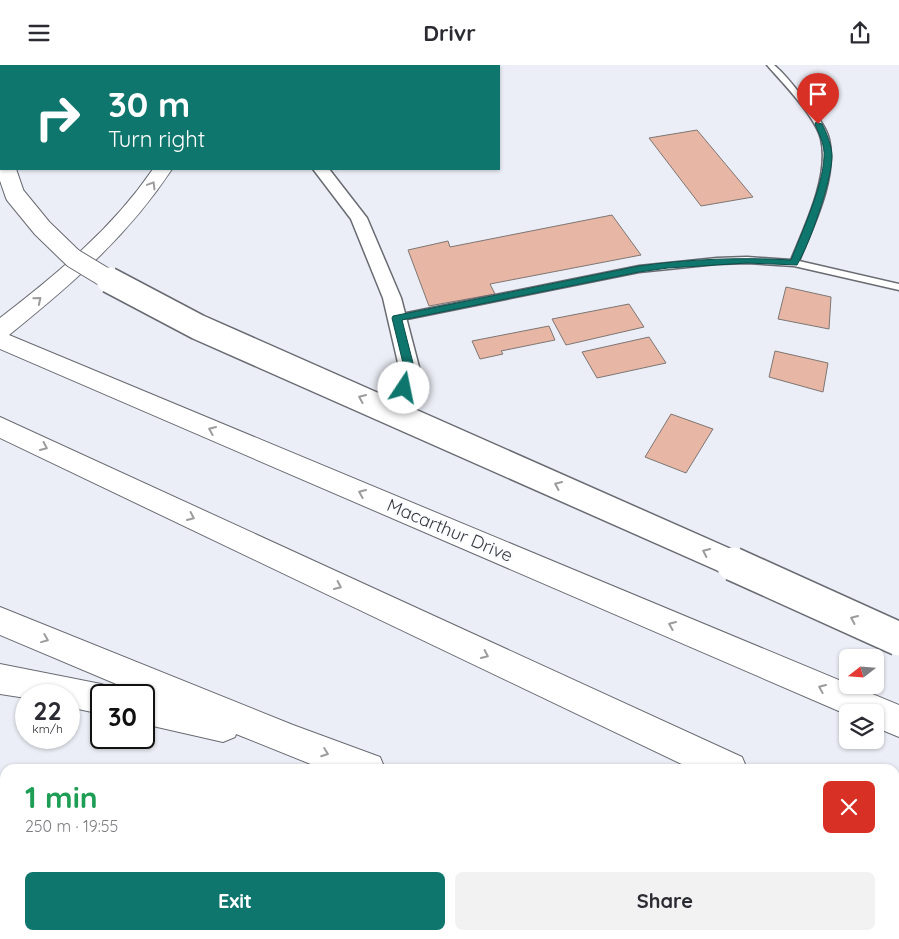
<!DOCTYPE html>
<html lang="en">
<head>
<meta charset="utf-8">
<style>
	:root { --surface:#fff; --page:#f2f2f3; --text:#2b2b33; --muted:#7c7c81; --accent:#0f766e }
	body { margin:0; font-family:Quicksand,sans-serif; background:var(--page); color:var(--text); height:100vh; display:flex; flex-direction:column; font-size:19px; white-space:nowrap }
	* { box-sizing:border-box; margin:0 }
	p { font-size:16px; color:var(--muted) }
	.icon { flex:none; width:28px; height:28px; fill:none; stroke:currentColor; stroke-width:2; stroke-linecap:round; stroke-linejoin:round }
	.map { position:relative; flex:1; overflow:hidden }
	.details { position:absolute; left:0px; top:699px; width:900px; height:176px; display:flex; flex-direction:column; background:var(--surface); border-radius:15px 15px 0 0; box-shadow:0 1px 4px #0004 }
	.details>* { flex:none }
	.guide { position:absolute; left:0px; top:0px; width:500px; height:105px; box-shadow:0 1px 4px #0004; background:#0f766e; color:#fff; overflow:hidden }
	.needle { width:32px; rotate:253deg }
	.fabs { position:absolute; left:839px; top:584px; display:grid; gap:10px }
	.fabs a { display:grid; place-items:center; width:45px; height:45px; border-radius:8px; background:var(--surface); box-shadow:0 1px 4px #0004; font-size:25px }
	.speed { position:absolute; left:15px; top:619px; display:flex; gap:10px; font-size:25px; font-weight:700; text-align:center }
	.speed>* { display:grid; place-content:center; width:65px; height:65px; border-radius:50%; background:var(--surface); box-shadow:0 1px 4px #0004; line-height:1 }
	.speed small { font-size:12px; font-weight:400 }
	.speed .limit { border:2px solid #111; border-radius:8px; background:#fff; color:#111 }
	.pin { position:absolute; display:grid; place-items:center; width:42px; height:42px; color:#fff; margin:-51px -21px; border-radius:50% 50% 50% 0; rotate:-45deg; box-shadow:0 0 5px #0007 }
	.pin .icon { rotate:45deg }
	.me { position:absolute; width:55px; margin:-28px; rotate:11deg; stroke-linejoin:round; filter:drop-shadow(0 0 4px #0008) }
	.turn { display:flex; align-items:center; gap:18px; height:105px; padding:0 25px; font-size:22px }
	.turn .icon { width:65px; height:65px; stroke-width:2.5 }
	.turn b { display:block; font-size:35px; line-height:42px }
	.round { display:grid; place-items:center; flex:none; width:52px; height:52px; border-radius:8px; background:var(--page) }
	.summary { display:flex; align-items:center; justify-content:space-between; height:85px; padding:0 25px }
	h1 { font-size:30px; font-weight:800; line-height:38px; color:#1e9e55 }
	.primary-button { display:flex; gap:10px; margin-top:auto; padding:10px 25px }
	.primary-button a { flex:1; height:58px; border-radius:8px; background:var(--accent); color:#fff; font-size:20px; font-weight:800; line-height:58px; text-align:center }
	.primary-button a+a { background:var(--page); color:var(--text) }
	header { display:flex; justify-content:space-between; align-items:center; height:65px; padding:0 25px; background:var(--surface); font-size:22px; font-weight:800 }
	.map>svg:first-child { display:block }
</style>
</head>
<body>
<header><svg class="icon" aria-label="menu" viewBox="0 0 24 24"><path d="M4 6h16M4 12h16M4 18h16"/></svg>Drivr<svg class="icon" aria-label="share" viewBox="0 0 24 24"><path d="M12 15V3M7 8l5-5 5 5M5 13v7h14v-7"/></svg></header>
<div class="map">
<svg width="899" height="874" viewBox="0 0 899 874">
	<rect width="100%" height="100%" fill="#ebeef6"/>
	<!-- building -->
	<g fill="#e7b6a5" stroke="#7e7673">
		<polygon points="697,65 753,132 701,141 649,73"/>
		<polygon points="612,150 641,190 490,219 495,229 429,241 408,185 448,176 450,182"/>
		<polygon points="786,222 831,232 829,264 778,254"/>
		<polygon points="629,239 644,262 566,280 552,254"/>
		<polygon points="549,261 555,275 501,286 503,289 480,294 472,276"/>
		<polygon points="649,272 666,298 597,313 582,287"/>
		<polygon points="775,286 828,298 823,327 769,312"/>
		<polygon points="671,349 713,364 686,408 645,392"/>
	</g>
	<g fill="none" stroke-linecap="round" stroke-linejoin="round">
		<!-- service casing -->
		<g stroke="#696b72" stroke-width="3">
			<path id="service" d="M767 0H774C787 11 797 25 807 38 815 49 826 61 829 74 838 112 813 162 799 196L899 219V225L794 201 747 198 717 199 639 207 397 256 394 255V251L397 250 639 201 717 193 747 192 791 195C805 161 830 110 821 74 816 52 782 17 767 0Z"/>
		</g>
		<!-- minor casing -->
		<g stroke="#696b72" stroke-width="3">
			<g id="minor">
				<rect x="265" y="0" width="14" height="1"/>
				<polygon points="313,104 329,104 367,153 401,233 419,302 411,328 404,330 397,328 394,323 399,302 383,233 351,154"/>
			</g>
		</g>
		<!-- motorway casing -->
		<g stroke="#696b72" stroke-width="2">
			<g id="motorway">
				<rect x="189" y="0" width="16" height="1"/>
				<polygon points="0,76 1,77 1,94 0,93"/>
				<path d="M153 104H172C127 172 72 219 9 270L899 640V672L875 662V648H848V650L0 284V253C57 209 112 164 153 104Z"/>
				<polygon points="0,352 742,692 747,704 692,704 0,373"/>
				<polygon points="0,542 293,660 380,692 385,704 323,704 236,669 235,672 223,677 144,659 144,630 137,630 140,629 0,570"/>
				<polygon points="0,599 101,619 112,623 115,630 101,630 101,649 69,642 69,630 26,630 26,633 0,629"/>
				<polygon points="895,762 899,764 899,800 895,798"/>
				<polygon points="796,870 843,870 845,874 798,874"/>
			</g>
		</g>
		<!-- service -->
		<use href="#service" fill="#fff" fill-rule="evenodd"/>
		<!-- minor -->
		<use href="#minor" fill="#fff" fill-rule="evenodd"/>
		<!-- motorway -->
		<use href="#motorway" fill="#fff" fill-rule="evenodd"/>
		<!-- motorway-bridge-far2 casing -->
		<g stroke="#696b72" stroke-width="21" stroke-linecap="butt">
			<polyline id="motorway-bridge-far2" points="6,104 15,130 42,163 73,193 111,216"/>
		</g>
		<!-- motorway-bridge-far1 casing -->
		<g stroke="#696b72" stroke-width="28" stroke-linecap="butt">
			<polyline id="motorway-bridge-far1" points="109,215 198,262 736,500"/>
		</g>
		<!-- motorway-bridge casing -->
		<g stroke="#696b72" stroke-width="36" stroke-linecap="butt">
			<polyline id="motorway-bridge" points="733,499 899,574"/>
		</g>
		<!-- motorway-bridge-far2 -->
		<use href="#motorway-bridge-far2" stroke="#fff" stroke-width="19"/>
		<!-- motorway-bridge-far1 -->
		<use href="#motorway-bridge-far1" stroke="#fff" stroke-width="25"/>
		<!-- motorway-bridge -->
		<use href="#motorway-bridge" stroke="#fff" stroke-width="33"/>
	</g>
	<!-- one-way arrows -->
	<defs><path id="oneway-chevron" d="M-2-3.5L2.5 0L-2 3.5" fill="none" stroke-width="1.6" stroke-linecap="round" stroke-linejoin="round" transform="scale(1.25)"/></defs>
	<g stroke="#9c9c9e">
		<use href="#oneway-chevron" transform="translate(152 120) rotate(-59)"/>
		<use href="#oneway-chevron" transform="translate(38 235) rotate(-39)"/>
		<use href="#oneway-chevron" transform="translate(362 333) rotate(-156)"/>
		<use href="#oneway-chevron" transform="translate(212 365) rotate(-157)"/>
		<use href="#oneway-chevron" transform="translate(44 382) rotate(25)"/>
		<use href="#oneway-chevron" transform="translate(558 420) rotate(-156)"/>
		<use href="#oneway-chevron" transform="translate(362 428) rotate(-157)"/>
		<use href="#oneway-chevron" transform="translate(191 452) rotate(25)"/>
		<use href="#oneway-chevron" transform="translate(706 487) rotate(-155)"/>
		<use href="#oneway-chevron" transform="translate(338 521) rotate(25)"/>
		<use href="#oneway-chevron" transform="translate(854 554) rotate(-156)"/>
		<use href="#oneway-chevron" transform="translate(672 560) rotate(-157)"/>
		<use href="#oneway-chevron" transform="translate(45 574) rotate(22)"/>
		<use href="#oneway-chevron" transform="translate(485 590) rotate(25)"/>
		<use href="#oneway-chevron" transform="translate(822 623) rotate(-157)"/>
		<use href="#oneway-chevron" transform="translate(325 688) rotate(20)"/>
	</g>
	<!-- route -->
	<path fill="#0f766e" stroke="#0a4d48" d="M816 57 822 59C827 69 832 81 832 92 831 118 810 178 797 200L747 198 668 203 639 207 402 255 414 302 407 325H400L399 323 404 302 392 253 393 251 639 201C690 194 740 192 791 195 802 167 823 121 824 92 825 80 819 69 815 59Z"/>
	<g text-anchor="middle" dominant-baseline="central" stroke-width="4" stroke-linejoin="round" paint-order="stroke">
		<!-- street labels -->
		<g font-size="18" fill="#38393c" stroke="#fafcff">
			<text transform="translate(450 465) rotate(23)">Macarthur Drive</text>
		</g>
	</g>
</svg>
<div class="fabs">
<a><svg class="needle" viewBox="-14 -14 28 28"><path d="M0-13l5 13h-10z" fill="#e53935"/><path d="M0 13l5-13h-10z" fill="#7c7c81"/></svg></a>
<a><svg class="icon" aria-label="layers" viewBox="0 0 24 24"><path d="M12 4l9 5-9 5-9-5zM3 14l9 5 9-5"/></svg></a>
</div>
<div class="speed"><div>22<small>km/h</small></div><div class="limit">30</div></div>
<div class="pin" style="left:818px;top:59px;background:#d93025"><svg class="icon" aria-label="arrive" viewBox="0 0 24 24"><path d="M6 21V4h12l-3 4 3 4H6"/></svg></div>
<svg class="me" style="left:404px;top:323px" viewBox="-20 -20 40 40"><circle r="19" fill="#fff"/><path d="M0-13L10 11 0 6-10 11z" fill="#0f766e"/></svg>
<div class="guide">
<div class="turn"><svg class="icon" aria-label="right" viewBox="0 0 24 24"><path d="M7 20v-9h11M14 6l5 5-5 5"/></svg><div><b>30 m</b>Turn right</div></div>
</div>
<section class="details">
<div class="summary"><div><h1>1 min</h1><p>250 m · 19:55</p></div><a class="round" style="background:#d93025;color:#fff"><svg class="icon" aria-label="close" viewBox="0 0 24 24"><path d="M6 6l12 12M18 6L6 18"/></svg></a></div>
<div class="primary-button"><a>Exit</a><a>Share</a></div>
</section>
</div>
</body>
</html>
